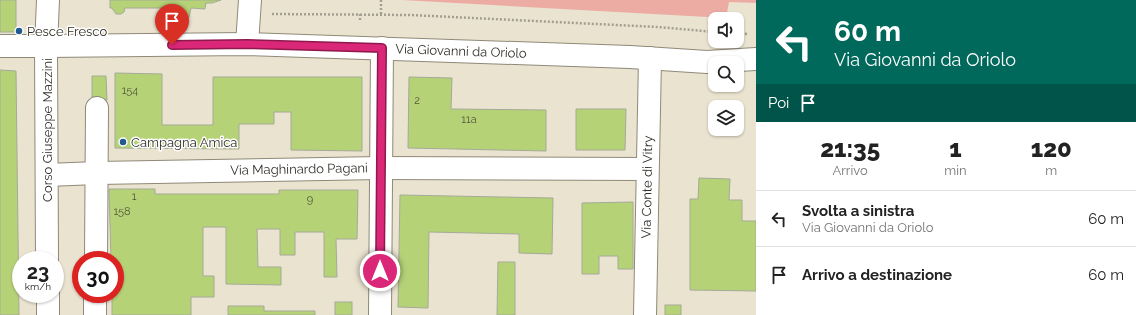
<!DOCTYPE html>
<html lang="it">
<head>
<meta charset="utf-8">
<style>
	:root { --surface:#fff; --page:#f2f2f2; --text:#222; --muted:#767676; --line:#e0e0e0 }
	body { margin:0; font-family:Raleway,sans-serif; background:var(--page); color:var(--text); height:100vh; display:flex; flex-direction:column; font-size:15px; white-space:nowrap }
	* { box-sizing:border-box; margin:0 }
	p { font-size:13px; color:var(--muted) }
	.icon { flex:none; width:22px; height:22px; fill:none; stroke:currentColor; stroke-width:2; stroke-linecap:round; stroke-linejoin:round }
	.map { position:relative; flex:1; overflow:hidden }
	.details { display:flex; flex-direction:column; background:var(--surface); width:380px }
	.details>* { flex:none }
	.top-card { background:#00695c; color:#fff; overflow:hidden }
	.controls { position:absolute; left:708px; top:12px; display:grid; gap:8px }
	.controls a { display:grid; place-items:center; width:36px; height:36px; border-radius:8px; background:var(--surface); box-shadow:0 1px 3px #0004; font-size:20px }
	.speed { position:absolute; left:12px; top:251px; display:flex; gap:8px; font-size:20px; font-weight:700; text-align:center }
	.speed>* { display:grid; place-content:center; width:52px; height:52px; border-radius:50%; background:var(--surface); box-shadow:0 1px 3px #0004; line-height:1 }
	.speed small { font-size:10px; font-weight:400 }
	.speed .limit { border:6px solid #d22; background:#fff; color:#111 }
	.pin { position:absolute; display:grid; place-items:center; width:34px; height:34px; color:#fff; margin:-41px -17px; border-radius:50% 50% 50% 0; rotate:-45deg; box-shadow:0 0 4px #0007 }
	.pin .icon { rotate:45deg }
	.me { position:absolute; width:44px; margin:-22px; rotate:0deg; stroke-linejoin:round; filter:drop-shadow(0 0 3px #0008) }
	.turn { display:flex; align-items:center; gap:14px; height:84px; padding:0 12px; font-size:18px }
	.turn .icon { width:52px; height:52px; stroke-width:2.5 }
	.turn b { display:block; font-size:28px; line-height:34px }
	.then { display:flex; align-items:center; height:38px; padding:0 12px; background:#0003; gap:8px; font-size:15px }
	.eta { display:flex; justify-content:space-evenly; align-items:center; height:68px; text-align:center }
	.eta b { font-size:24px; font-weight:800; line-height:28px }
	ul { padding:0; list-style:none }
	li { display:flex; align-items:center; gap:12px; height:56px; padding:0 12px; border-top:1px solid var(--line) }
	li div { flex:1 }
	li b { display:block; font-size:15px }
	li em { font-style:normal }
	main { display:flex; flex:1; min-height:0 }
	.map>svg:first-child { display:block }
</style>
</head>
<body>
<main>
<div class="map">
<svg width="756" height="315" viewBox="0 0 756 315">
	<rect width="100%" height="100%" fill="#eae3d0"/>
	<!-- green -->
	<polygon fill="#ecaca4" points="402,0 756,0 756,3 729,2 726,18"/>
	<!-- building -->
	<g fill="#b6d277" stroke="#a4aa98">
		<rect x="0" y="0" width="16" height="32"/>
		<polygon points="110,0 221,0 212,3 206,3 205,9 191,8 189,17 184,21 176,23 170,21 166,18 163,13 162,8 125,8 124,12 121,14 116,14 112,8 110,8"/>
		<polygon points="0,70 16,71 19,315 0,315"/>
		<polygon points="115,73 162,74 162,125 213,125 213,77 362,77 362,151 291,150 291,112 274,112 274,124 239,124 239,149 115,148"/>
		<polygon points="92,76 106,76 107,100 92,100"/>
		<polygon points="409,77 452,78 451,109 546,110 546,151 408,148"/>
		<polygon points="576,109 626,109 625,150 576,150"/>
		<polygon points="699,178 730,179 729,200 742,200 742,221 756,221 756,291 690,290 690,199 698,199"/>
		<polygon points="109,189 155,189 155,194 279,194 279,190 358,190 357,239 336,239 337,277 324,277 324,232 295,232 295,255 280,255 280,229 257,229 258,267 281,267 281,285 226,284 226,227 203,227 203,276 214,276 214,297 191,297 191,315 112,315 112,294 115,294 115,260 111,260"/>
		<polygon points="400,195 553,198 552,254 519,253 519,234 429,232 428,308 398,307"/>
		<polygon points="633,202 633,269 618,269 618,256 599,256 599,274 582,274 582,203"/>
		<polygon points="498,262 515,262 515,315 497,315"/>
		<rect x="335" y="302" width="17" height="13"/>
		<rect x="665" y="305" width="16" height="10"/>
		<polygon points="228,306 264,306 264,311 315,311 315,315 228,315"/>
	</g>
	<g fill="none" stroke-linecap="round" stroke-linejoin="round">
		<!-- minor casing -->
		<g stroke="#8f8978" stroke-width="24">
			<g id="minor">
				<polyline points="247,44 250,0"/>
				<polyline points="0,46 46,46"/>
				<polyline points="47,175 97,173 380,168 647,169"/>
				<polyline points="96,260 97,108"/>
				<polyline points="95,315 95,294"/>
				<polyline points="380,315 382,48"/>
				<polyline points="645,315 650,58"/>
			</g>
		</g>
		<!-- major casing -->
		<g stroke="#8f8978" stroke-width="24">
			<g id="major">
				<polyline points="46,46 247,44 630,57 707,62 756,59"/>
				<polyline points="47,260 46,46 48,0"/>
				<polyline points="48,294 48,315"/>
			</g>
		</g>
		<!-- path -->
		<g stroke="#a39e8f" stroke-width="2.5" stroke-dasharray="2 2" stroke-linecap="butt">
			<polyline points="381,0 381,15"/>
			<polyline points="272,14 411,15 658,27 715,32"/>
			<polyline points="360,14 360,20"/>
			<polyline points="737,33 748,34"/>
		</g>
		<!-- minor -->
		<use href="#minor" stroke="#fff" stroke-width="22"/>
		<!-- major -->
		<use href="#major" stroke="#fff" stroke-width="22"/>
	</g>
	<g fill="none" stroke-linecap="round" stroke-linejoin="round">
		<!-- route casing -->
		<g stroke="#8e194d" stroke-width="10">
			<polyline id="route" points="172,45 247,44 382,48 380,271"/>
		</g>
		<!-- route -->
		<use href="#route" stroke="#db2777" stroke-width="7"/>
	</g>
	<!-- markers -->
	<g fill="#225991" stroke="#fff" stroke-width="1.5">
		<circle cx="19" cy="31" r="4"/>
		<circle cx="123" cy="142" r="4"/>
	</g>
	<g text-anchor="middle" dominant-baseline="central" stroke-width="3" stroke-linejoin="round" paint-order="stroke">
		<!-- number labels -->
		<g font-size="11" fill="#53583c">
			<text x="130" y="90">154</text>
			<text x="417" y="100">2</text>
			<text x="469" y="119">11a</text>
			<text x="134" y="196">1</text>
			<text x="310" y="199">9</text>
			<text x="122" y="211">158</text>
		</g>
		<!-- poi labels -->
		<g font-size="13" fill="#322f28" stroke="#fff" text-anchor="start">
			<text x="27" y="31">Pesce Fresco</text>
			<text x="131" y="142">Campagna Amica</text>
		</g>
		<!-- street labels -->
		<g font-size="13" fill="#322f28" stroke="#fff">
			<text transform="translate(461 51) rotate(2)">Via Giovanni da Oriolo</text>
			<text transform="translate(47 130) rotate(-90)">Corso Giuseppe Mazzini</text>
			<text transform="translate(299 169) rotate(-1)">Via Maghinardo Pagani</text>
			<text transform="translate(647 187) rotate(-89)">Via Conte di Vitry</text>
		</g>
	</g>
</svg>
<div class="controls">
<a><svg class="icon" aria-label="sound" viewBox="0 0 24 24"><path d="M4 9h4l5-4v14l-5-4H4zM17 9q2 3 0 6"/></svg></a>
<a><svg class="icon" aria-label="search" viewBox="0 0 24 24"><circle cx="10" cy="10" r="6"/><path d="M15 15l6 6"/></svg></a>
<a><svg class="icon" aria-label="layers" viewBox="0 0 24 24"><path d="M12 4l9 5-9 5-9-5zM3 14l9 5 9-5"/></svg></a>
</div>
<div class="speed"><div>23<small>km/h</small></div><div class="limit">30</div></div>
<div class="pin" style="left:172px;top:45px;background:#d93025"><svg class="icon" aria-label="arrive" viewBox="0 0 24 24"><path d="M6 21V4h12l-3 4 3 4H6"/></svg></div>
<svg class="me" style="left:380px;top:271px" viewBox="-20 -20 40 40"><circle r="17" fill="#db2777" stroke="#fff" stroke-width="3"/><path d="M0-11L8 9 0 5-8 9z" fill="#fff"/></svg>
</div>
<section class="details">
<div class="top-card">
<div class="turn"><svg class="icon" aria-label="left" viewBox="0 0 24 24"><path d="M17 20v-9H6M10 6l-5 5 5 5"/></svg><div><b>60 m</b>Via Giovanni da Oriolo</div></div>
<div class="then">Poi<svg class="icon" aria-label="arrive" viewBox="0 0 24 24"><path d="M6 21V4h12l-3 4 3 4H6"/></svg></div>
</div>
<div class="eta">
<div><b>21:35</b><p>Arrivo</p></div>
<div><b>1</b><p>min</p></div>
<div><b>120</b><p>m</p></div>
</div>
<ul>
<li><svg class="icon" aria-label="left" viewBox="0 0 24 24"><path d="M17 20v-9H6M10 6l-5 5 5 5"/></svg><div><b>Svolta a sinistra</b><p>Via Giovanni da Oriolo</p></div><em>60 m</em></li>
<li><svg class="icon" aria-label="arrive" viewBox="0 0 24 24"><path d="M6 21V4h12l-3 4 3 4H6"/></svg><div><b>Arrivo a destinazione</b></div><em>60 m</em></li>
</ul>
</section>
</main>
</body>
</html>
